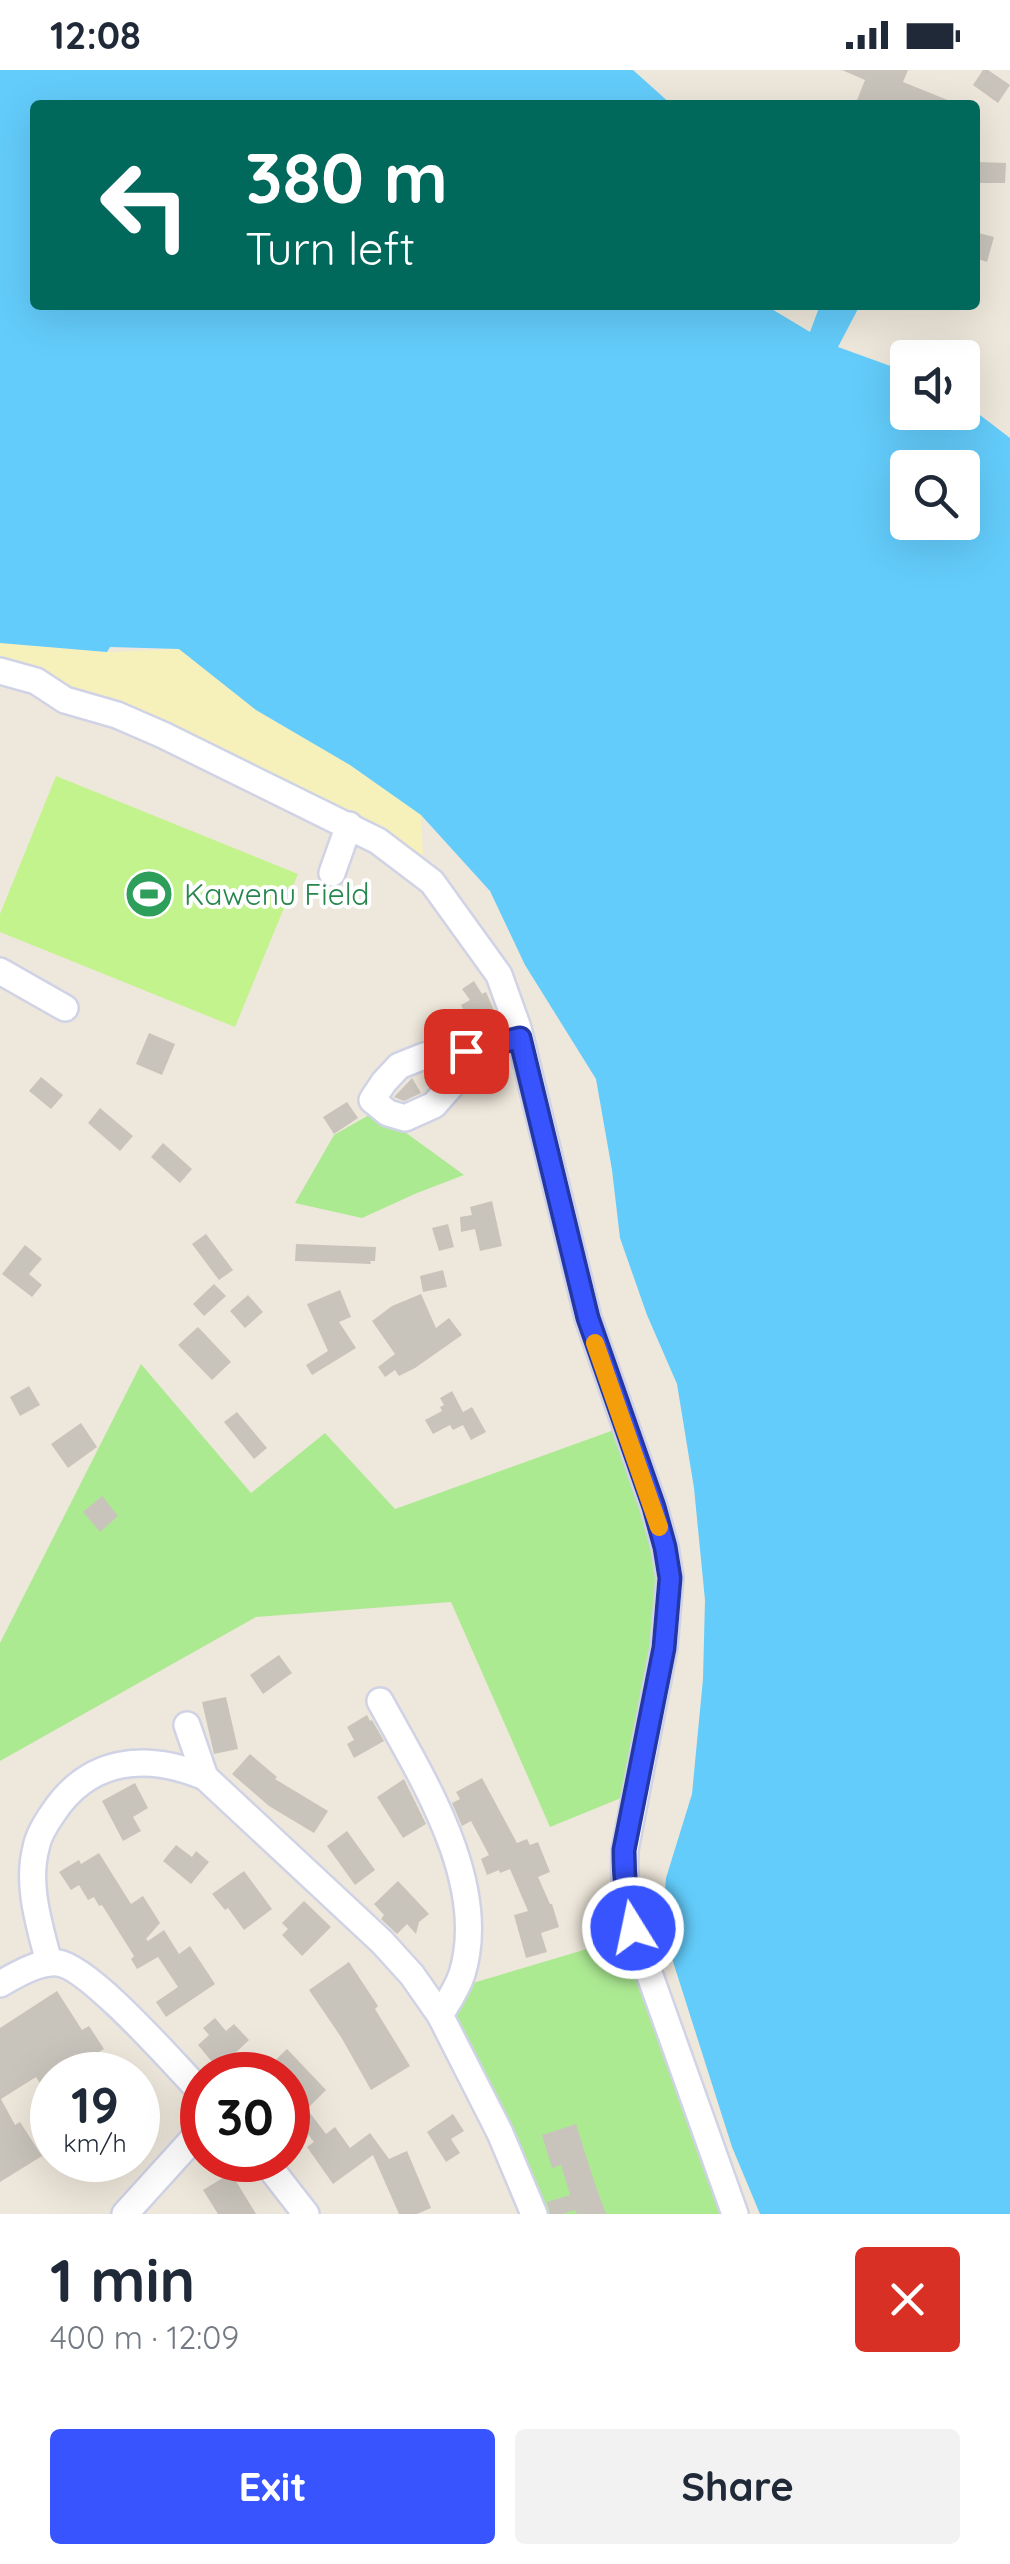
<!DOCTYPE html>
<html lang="en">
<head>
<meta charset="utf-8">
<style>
	:root { --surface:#fff; --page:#f2f2f3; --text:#1f2937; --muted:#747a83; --accent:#3754ff }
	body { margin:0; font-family:Quicksand,sans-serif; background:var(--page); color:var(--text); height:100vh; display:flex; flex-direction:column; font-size:38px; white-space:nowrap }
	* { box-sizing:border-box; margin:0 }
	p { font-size:32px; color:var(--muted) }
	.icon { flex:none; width:55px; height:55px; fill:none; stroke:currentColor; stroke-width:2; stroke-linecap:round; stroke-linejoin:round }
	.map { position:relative; height:2144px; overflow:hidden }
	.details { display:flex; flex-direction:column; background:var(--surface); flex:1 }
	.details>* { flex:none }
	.top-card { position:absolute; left:30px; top:30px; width:950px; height:210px; border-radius:10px; box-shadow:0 10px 40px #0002; background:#00695c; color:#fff; overflow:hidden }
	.controls { position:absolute; left:890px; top:270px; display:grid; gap:20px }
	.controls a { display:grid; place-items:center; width:90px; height:90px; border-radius:10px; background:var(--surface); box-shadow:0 10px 40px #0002; font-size:50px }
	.speed { position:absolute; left:30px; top:1982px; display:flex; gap:20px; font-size:50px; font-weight:700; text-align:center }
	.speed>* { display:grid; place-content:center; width:130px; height:130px; border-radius:50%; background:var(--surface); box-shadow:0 10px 40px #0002; line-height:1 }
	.speed small { font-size:25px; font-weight:400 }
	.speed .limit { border:15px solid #d22; background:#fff; color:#111 }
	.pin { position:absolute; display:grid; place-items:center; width:85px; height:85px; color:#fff; margin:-42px; border-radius:20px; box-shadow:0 5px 15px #0006 }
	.me { position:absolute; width:110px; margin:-55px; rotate:350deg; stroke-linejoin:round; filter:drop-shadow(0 0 8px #0008) }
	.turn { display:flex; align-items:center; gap:35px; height:210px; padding:0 50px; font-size:45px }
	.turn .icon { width:130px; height:130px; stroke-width:2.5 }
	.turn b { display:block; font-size:70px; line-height:85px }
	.round { display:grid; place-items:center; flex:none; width:105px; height:105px; border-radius:10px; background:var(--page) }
	.overview { display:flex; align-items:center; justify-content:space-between; height:170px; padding:0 50px }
	h1 { font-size:60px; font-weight:800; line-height:75px }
	.cta { display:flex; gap:20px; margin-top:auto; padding:20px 50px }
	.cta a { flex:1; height:115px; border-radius:10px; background:var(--accent); color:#fff; font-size:40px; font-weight:800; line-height:115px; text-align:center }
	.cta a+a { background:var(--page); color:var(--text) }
	.status { display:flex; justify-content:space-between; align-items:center; height:70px; padding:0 50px; background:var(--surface); direction:ltr }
	.status svg { height:28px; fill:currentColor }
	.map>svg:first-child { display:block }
</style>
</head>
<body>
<div class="status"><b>12:08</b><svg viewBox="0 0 49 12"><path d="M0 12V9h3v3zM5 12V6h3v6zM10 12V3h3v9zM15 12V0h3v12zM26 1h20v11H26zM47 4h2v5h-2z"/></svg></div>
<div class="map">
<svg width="1010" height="2144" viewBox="0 0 1010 2144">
	<rect width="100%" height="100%" fill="#eee7db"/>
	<!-- green -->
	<g fill="#acea92">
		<polygon points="376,1041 464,1105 417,1123 362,1148 295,1133 334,1065"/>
		<polygon points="141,1294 251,1423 325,1363 395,1439 614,1360 645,1444 660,1524 626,1726 550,1757 451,1532 256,1547 0,1691 0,1573"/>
		<polygon points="634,1865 723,2144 534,2144 442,1944 456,1918"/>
	</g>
	<!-- sand -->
	<polygon fill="#f6f0bb" points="0,573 107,582 179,579 256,640 350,695 421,745 423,786 325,732 0,598"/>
	<!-- pitch -->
	<polygon fill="#c3f38c" points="56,706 298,804 235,957 0,862 0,844"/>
	<!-- water -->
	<path fill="#63ccfb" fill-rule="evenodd" d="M0 0H633L672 35H35V235H765L810 262 820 235H860L838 277 907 302 908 342H962L963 332 1010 368V2144H760L732 2077 662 1857 666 1808 692 1724 703 1609 705 1530 694 1418 677 1314 647 1245 620 1168 612 1100 596 1009 525 895 490 821 421 745 350 695 256 640 179 579 110 577 107 582 0 573ZM908 398H962V452H908Z"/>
	<!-- building -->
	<g fill="#c9c4bb">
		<polygon points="842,0 908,0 903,12 960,35 855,35 865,10"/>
		<polygon points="983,0 988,0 1010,15 998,33 973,15"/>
		<polygon points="977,92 1006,93 1005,113 977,113"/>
		<polygon points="975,162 994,167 987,192 975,188"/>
		<polygon points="474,911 482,924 486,922 494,940 471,953 461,935 470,930 462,919"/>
		<polygon points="149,963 175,974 162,1005 136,994"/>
		<polygon points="41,1007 63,1025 51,1039 29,1021"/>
		<polygon points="412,1008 421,1023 404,1031 394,1027"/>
		<polygon points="347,1032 358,1048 334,1064 323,1047"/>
		<polygon points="100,1038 133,1066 120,1081 88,1053"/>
		<polygon points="163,1073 192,1099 180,1113 151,1087"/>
		<polygon points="492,1131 502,1176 480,1181 475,1159 461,1162 460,1147 472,1145 470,1137"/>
		<polygon points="448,1154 454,1177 439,1181 432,1158"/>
		<polygon points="206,1164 233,1200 219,1210 192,1174"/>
		<polygon points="296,1174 376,1177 375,1191 370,1191 371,1194 295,1191"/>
		<polygon points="25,1175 42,1189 29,1204 42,1215 32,1227 2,1204"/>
		<polygon points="443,1200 447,1217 423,1222 420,1206"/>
		<polygon points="214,1214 226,1226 204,1246 193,1234"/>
		<polygon points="340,1220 351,1247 339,1252 356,1278 312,1305 306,1295 328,1281 307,1234"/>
		<polygon points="421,1224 436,1258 449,1248 462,1265 415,1298 399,1306 395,1300 385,1307 378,1297 395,1284 372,1251 392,1236"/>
		<polygon points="248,1225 263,1242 245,1258 230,1241"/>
		<polygon points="198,1257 231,1292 212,1310 178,1275"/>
		<polygon points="29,1316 40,1335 20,1346 10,1327"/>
		<polygon points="452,1321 463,1342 472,1337 486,1362 471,1370 463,1355 453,1360 450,1355 433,1364 425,1350 442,1341 440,1337 444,1335 440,1328"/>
		<polygon points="237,1342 267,1378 254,1389 224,1352"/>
		<polygon points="81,1353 97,1377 68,1398 51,1374"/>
		<polygon points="102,1426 118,1446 100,1462 83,1442"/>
		<polygon points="279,1585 292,1603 263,1624 250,1605"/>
		<polygon points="226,1627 238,1679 214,1684 202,1632"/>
		<polygon points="367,1645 370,1651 372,1650 384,1671 354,1688 347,1674 354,1670 347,1657"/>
		<polygon points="250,1684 277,1707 275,1709 328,1741 314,1763 269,1736 232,1704"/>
		<polygon points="482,1708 517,1773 527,1769 530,1775 538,1772 550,1802 538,1807 550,1834 552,1834 559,1857 541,1863 547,1882 526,1888 514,1845 528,1841 510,1799 500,1803 499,1800 487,1805 481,1789 489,1785 471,1751 462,1756 452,1733 460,1729 456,1722"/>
		<polygon points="404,1709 426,1754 403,1768 377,1727"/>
		<polygon points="135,1713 148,1738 133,1747 141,1761 123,1771 102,1731"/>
		<polygon points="347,1761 375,1800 355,1815 327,1776"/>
		<polygon points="176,1775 192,1787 196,1781 209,1792 191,1814 163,1791"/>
		<polygon points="99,1783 131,1834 143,1826 160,1853 146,1869 148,1871 164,1860 179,1884 190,1876 215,1914 166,1947 156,1932 178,1917 158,1887 137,1899 131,1889 134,1886 102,1835 99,1836 94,1827 88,1830 79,1815 71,1820 59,1802 79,1790 81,1794"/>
		<polygon points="244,1801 272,1839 244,1860 228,1838 225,1840 212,1824"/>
		<polygon points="398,1811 429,1844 419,1852 416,1864 407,1854 397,1864 381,1849 384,1845 374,1834"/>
		<polygon points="304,1831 331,1857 302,1886 282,1865 288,1859 282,1853"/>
		<polygon points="349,1892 378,1936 375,1939 410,1996 371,2020 341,1967 309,1920"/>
		<polygon points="57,1921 82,1960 89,1956 104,1979 63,2005 52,2005 52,2032 36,2007 1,2029 15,2055 20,2052 42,2086 0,2112 0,1958"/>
		<polygon points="215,1948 226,1961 234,1954 249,1970 232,1986 249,2005 223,2005 198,1975 209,1965 203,1958"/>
		<polygon points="287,1979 326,2020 307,2039 326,2064 335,2057 350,2078 370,2063 389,2089 407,2081 431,2138 417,2144 399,2144 373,2085 333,2114 307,2077 314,2072 296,2049 288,2057 288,2005 260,2005"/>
		<polygon points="453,2044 464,2061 451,2069 460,2083 446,2092 427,2062"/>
		<polygon points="576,2054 594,2111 606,2144 577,2144 575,2140 563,2144 550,2144 547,2132 570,2125 561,2095 552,2098 542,2065"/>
		<polygon points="231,2103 256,2144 218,2144 203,2120"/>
	</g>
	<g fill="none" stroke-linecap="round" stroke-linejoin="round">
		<!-- minor casing -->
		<g stroke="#d0d3e5" stroke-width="30">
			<g id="minor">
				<path d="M0 601 36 611 65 630 117 645 163 665 378 771 432 812 499 905 518 958 588 1248 654 1437 665 1477 670 1508 664 1578 625 1780C624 1808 625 1832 633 1858L735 2144"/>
				<polyline points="332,803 349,755"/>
				<polyline points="0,901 65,938"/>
				<polyline points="466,981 464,1001 434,1035 405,1048 388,1043 372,1030 384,1012 399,996 424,986 489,977 520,968"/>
				<path d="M380 1631C422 1708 490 1813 462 1904 457 1919 448 1932 440 1945"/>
				<polyline points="187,1655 205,1707"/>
				<path d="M49 1893C40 1856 26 1816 36 1778 38 1766 46 1753 53 1743 90 1687 147 1683 205 1707L382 1872 412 1905 440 1945 500 2063 534 2144"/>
				<path d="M0 1914C16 1905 39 1891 58 1893 90 1897 176 1996 202 2023"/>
				<polyline points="264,2090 306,2144"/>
				<polyline points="125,2144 202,2059"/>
			</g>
		</g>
		<!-- minor -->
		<use href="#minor" stroke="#fff" stroke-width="25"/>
	</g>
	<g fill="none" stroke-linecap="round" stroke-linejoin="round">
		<!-- route casing -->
		<g stroke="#2437a6" stroke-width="25">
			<path id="route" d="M466 981 520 968 588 1248 654 1437 665 1477 670 1508 664 1578 624 1780C624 1808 626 1832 633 1858"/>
		</g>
		<!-- route -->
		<use href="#route" stroke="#3754ff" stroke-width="18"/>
		<!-- slow -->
		<polyline stroke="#f59e0b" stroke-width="18" points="595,1273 659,1457"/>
	</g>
	<!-- icons -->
	<defs>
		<g id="stadium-disc" transform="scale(2.5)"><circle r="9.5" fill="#2e9e5b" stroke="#fff"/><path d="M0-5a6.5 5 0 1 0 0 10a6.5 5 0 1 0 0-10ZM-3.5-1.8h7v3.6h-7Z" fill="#fff"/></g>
	</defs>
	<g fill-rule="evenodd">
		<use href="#stadium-disc" x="149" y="824"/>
	</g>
	<g text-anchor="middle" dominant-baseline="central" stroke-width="8" stroke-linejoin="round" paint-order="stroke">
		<!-- leisure labels -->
		<g font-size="30" fill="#27864d" stroke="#fff" text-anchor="start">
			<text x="184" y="824">Kawenu Field</text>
		</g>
	</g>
</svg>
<div class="controls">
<a><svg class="icon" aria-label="sound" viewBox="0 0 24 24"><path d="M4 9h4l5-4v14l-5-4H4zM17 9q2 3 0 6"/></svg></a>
<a><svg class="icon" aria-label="search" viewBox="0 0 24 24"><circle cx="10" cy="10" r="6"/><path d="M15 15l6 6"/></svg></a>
</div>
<div class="speed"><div>19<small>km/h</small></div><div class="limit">30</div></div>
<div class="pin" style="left:466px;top:981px;background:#d93025"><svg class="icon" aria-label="arrive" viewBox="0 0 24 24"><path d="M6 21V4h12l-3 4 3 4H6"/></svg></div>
<svg class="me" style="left:633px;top:1858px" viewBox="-20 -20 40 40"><circle r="17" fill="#3754ff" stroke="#fff" stroke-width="3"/><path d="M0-11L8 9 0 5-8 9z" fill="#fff"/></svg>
<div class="top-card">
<div class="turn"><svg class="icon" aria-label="left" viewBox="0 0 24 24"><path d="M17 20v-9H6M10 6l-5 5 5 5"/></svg><div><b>380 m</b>Turn left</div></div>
</div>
</div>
<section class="details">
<div class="overview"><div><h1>1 min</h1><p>400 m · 12:09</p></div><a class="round" style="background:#d93025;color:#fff"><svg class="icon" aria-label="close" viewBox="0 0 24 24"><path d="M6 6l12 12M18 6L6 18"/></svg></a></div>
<div class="cta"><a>Exit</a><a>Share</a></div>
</section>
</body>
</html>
